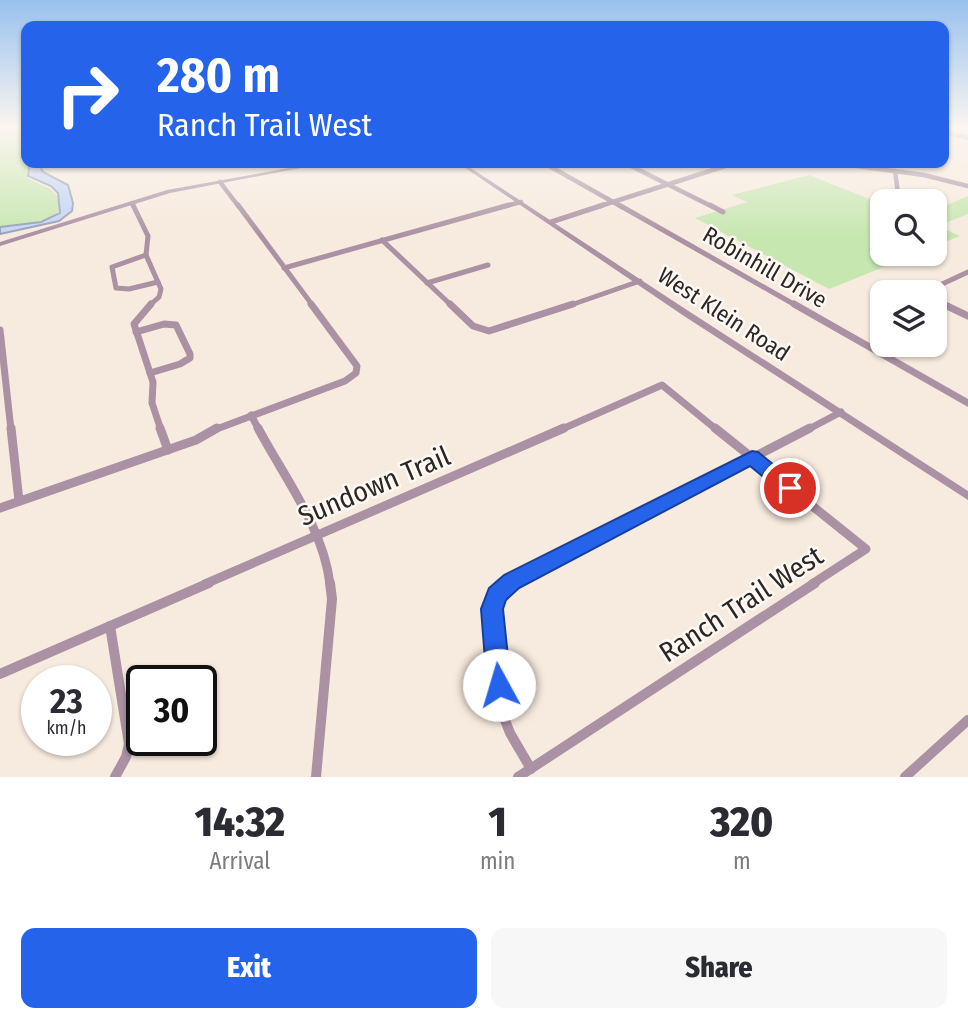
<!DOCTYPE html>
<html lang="en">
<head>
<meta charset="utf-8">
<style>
	:root { --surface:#fff; --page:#f7f7f7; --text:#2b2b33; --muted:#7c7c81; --accent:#2563eb }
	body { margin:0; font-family:"Fira Sans Condensed",sans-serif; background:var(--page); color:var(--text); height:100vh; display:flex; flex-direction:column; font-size:26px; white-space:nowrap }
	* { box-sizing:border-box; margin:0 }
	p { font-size:23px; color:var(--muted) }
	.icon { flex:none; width:38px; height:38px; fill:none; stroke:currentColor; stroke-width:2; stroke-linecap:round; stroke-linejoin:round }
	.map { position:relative; height:777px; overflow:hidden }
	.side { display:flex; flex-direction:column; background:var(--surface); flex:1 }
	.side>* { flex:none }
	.guide { position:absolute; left:21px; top:21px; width:928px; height:147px; border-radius:14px; box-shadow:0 2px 5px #0004; background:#2563eb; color:#fff; overflow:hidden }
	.tools { position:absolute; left:870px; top:189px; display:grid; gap:14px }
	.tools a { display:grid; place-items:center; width:77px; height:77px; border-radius:14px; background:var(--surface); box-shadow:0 2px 5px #0004; font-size:35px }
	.speed { position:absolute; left:21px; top:665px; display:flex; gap:14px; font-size:35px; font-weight:700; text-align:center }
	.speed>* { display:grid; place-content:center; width:91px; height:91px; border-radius:50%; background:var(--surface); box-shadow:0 2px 5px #0004; line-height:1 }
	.speed small { font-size:18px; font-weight:400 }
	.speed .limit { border:4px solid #111; border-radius:10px; background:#fff; color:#111 }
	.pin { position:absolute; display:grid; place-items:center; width:60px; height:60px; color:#fff; margin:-30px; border:4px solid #fff; border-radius:50%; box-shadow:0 2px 7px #0007 }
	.me { position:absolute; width:77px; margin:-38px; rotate:354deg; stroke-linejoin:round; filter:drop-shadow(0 0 5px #0008) }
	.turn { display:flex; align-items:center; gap:24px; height:147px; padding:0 21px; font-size:32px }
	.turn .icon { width:91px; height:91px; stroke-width:2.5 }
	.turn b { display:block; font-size:49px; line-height:60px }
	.eta { display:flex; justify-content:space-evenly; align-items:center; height:119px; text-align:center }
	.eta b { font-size:42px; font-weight:800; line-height:49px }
	.button { display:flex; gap:14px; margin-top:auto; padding:14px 21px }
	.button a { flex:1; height:80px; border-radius:14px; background:var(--accent); color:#fff; font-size:28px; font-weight:800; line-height:80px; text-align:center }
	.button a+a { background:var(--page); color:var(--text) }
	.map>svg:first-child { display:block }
</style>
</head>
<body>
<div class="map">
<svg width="968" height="777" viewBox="0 0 968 777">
	<rect width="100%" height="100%" fill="#f7eade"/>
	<!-- green -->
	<g fill="#c7e7b1">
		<path d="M0 127H26V163H33L26 171 27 177C43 189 63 186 58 212 42 224 19 226 0 227Z"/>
		<polygon points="809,175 882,204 882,254 916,254 829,289 695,218 747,202 732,195"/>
		<polygon points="968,196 968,214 938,226 960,236 935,246 935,210"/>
	</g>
	<!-- water -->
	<polygon fill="#c2d4f7" stroke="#95a0b7" stroke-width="2" points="45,163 41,168 43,172 68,185 73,203 72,211 59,221 0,234 0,227 41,222 60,213 58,193 51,186 28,176 29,167 35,163"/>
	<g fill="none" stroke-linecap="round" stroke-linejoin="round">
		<!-- minor-far4 -->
		<g stroke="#aa91a3" stroke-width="4.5">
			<polyline points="943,131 968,138"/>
			<polyline points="544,163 622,207"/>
			<polyline points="625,163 713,207"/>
			<polyline points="834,163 924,175 968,186"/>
			<polyline points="895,171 898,193"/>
			<polyline points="220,182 239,207"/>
			<polyline points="132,203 134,207"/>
			<polyline points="502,207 521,202"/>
			<polyline points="597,207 735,163"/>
		</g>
		<!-- minor-far3 -->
		<g stroke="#aa91a3" stroke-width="5">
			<polyline points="133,205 148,236 146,255 161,289 159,297 149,306"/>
			<polyline points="238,205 313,306"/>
			<polyline points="619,205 797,306"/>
			<polyline points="710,205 723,212"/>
			<polyline points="551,222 603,205"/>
			<polyline points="382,240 452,306"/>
			<polyline points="146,255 112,267 116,288 129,289 158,282"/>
			<polyline points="284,268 509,205"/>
			<polyline points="427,283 488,265"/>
			<polyline points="925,292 968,272"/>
			<polyline points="934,300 947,306"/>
			<polyline points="568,306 640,281"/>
		</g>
		<!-- minor-far2 -->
		<g stroke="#aa91a3" stroke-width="7">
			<polyline points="151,304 134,324 153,382 152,403 161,430"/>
			<polyline points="450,304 473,326 489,331 573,304"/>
			<polyline points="794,304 968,403"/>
			<polyline points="943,304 968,316"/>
			<polyline points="0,330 11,430"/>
			<polyline points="136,332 164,324 176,325 190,354 190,358 180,364 150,373"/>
			<polyline points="251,415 259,430"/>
			<polyline points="214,430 345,381 356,373 357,366 311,304"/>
			<polyline points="560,430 662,385 717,430"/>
			<polyline points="807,430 841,412"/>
		</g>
		<!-- minor-far1 -->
		<g stroke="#aa91a3" stroke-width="9">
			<polyline points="11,428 19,501"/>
			<polyline points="160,428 168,450"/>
			<path d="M258 428C284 477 323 527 330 584"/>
			<polyline points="715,428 866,549 812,584"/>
			<polyline points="0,508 196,440 217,428"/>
			<polyline points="205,584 564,428"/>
			<polyline points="509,584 810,428"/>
		</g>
		<!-- minor -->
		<g stroke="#aa91a3" stroke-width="10">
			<polyline points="511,583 496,595 492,609 501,710 510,733 531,769"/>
			<polyline points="110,626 129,744 126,757 115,777"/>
			<polyline points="0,674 209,583"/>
			<polyline points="316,777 332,599 330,583"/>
			<polyline points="518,777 815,583"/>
			<polyline points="905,777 968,720"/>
		</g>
		<!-- tertiary -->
		<g fill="#aa91a3" fill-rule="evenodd">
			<polygon points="317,163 327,163 170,193 0,246 0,242 167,190"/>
			<polygon points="458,163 463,163 690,312 968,491 968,500 684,316"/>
		</g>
	</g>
	<!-- sky -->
	<linearGradient id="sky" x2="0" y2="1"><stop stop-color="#99c1ee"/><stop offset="0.54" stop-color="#fbf6f0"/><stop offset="1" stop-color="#fbf6f0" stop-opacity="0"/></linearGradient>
	<rect width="968" height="236" fill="url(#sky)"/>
	<!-- route -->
	<polygon fill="#2563eb" stroke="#184099" stroke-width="2" points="752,451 758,452 796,483 799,488 796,493 783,493 750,466 519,588 506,600 503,609 511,685 507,693 499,697 490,693 487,685 481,609 489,588 504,575"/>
	<g text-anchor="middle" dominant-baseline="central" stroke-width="5" stroke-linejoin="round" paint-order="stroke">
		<!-- street labels -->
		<g font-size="23" fill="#2c2723" stroke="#fef9f4">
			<text transform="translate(765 267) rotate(30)">Robinhill Drive</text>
			<text transform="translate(724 314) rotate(33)">West Klein Road</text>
		</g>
		<!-- near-street labels -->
		<g font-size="28" fill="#2c2723" stroke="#fef9f4">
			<text transform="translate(374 486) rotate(-23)">Sundown Trail</text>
			<text transform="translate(741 604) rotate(-33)">Ranch Trail West</text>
		</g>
	</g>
</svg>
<div class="tools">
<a><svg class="icon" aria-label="search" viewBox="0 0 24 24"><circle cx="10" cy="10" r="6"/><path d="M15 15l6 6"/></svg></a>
<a><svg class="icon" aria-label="layers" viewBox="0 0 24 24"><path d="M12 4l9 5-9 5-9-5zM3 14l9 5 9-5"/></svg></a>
</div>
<div class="speed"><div>23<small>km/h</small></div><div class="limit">30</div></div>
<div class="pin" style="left:790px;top:488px;background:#d93025"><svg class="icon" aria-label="arrive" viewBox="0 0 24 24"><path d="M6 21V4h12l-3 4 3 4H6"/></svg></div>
<svg class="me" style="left:499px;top:685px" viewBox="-20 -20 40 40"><circle r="19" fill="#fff"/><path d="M0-13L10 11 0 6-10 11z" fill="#2563eb"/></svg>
<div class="guide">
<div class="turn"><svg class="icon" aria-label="right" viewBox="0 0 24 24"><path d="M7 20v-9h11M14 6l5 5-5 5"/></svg><div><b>280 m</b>Ranch Trail West</div></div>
</div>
</div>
<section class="side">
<div class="eta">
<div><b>14:32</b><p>Arrival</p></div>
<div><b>1</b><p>min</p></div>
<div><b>320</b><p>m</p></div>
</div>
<div class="button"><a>Exit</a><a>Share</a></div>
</section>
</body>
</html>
